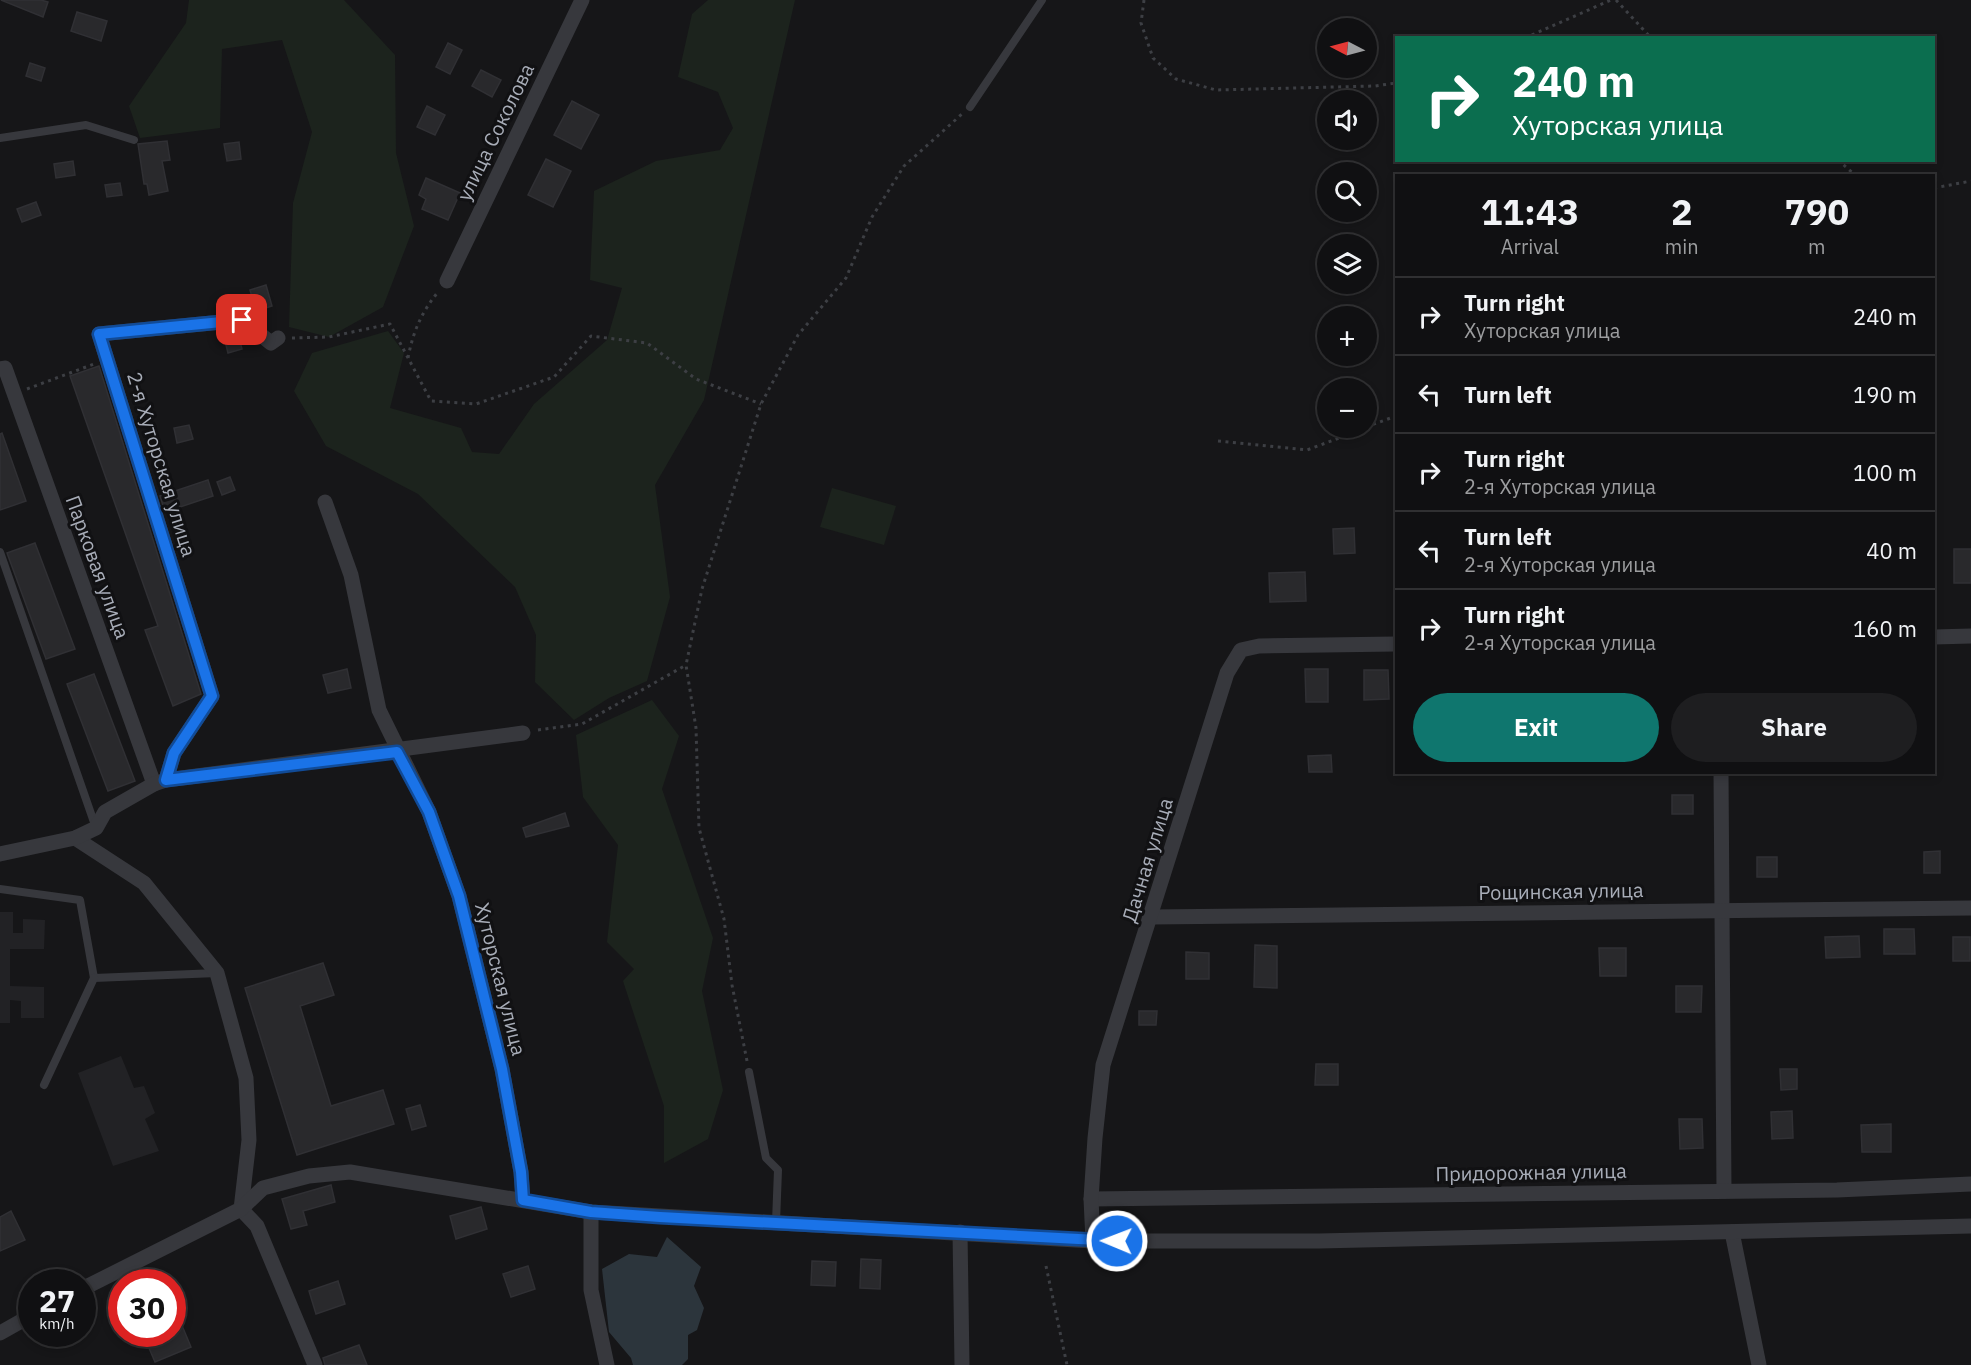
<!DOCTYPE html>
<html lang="en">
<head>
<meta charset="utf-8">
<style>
	:root { --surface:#101012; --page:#1e1e20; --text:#f1f3f6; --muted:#9c9d9f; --line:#303032; --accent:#0f766e }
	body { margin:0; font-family:"IBM Plex Sans",sans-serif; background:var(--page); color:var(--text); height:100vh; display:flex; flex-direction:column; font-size:22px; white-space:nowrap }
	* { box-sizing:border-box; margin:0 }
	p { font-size:20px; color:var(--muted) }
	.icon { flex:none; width:33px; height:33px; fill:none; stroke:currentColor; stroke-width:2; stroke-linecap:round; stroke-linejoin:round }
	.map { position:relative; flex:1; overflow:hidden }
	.side { position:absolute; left:1395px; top:174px; width:540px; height:600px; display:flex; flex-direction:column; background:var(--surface); border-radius:0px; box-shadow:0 3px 9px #0003,0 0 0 2px var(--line) }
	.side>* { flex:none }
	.hud { position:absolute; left:1395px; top:36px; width:540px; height:126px; border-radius:0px; box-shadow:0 3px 9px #0003,0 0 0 2px var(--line); background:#0b6e4f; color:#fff; overflow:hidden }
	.needle { width:39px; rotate:276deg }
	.buttons { position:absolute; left:1317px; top:18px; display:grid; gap:12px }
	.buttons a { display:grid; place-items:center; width:60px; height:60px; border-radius:50%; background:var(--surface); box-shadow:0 3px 9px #0003,0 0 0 2px var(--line); font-size:30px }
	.speed { position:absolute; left:18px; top:1269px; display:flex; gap:12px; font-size:30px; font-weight:700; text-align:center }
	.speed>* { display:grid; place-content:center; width:78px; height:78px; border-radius:50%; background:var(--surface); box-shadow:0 3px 9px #0003,0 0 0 2px var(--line); line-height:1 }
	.speed small { font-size:15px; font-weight:400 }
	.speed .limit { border:9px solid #d22; background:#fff; color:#111 }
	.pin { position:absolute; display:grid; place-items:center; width:51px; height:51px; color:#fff; margin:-26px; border-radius:12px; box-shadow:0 3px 9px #0006 }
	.me { position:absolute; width:66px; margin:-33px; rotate:271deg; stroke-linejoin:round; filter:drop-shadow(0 0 4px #0008) }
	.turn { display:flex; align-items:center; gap:21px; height:126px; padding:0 18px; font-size:27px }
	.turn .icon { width:78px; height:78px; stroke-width:2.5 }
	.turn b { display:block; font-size:42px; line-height:51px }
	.eta { display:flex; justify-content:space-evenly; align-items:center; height:102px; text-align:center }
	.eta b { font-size:36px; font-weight:700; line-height:42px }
	.cta { display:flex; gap:12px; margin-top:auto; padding:12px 18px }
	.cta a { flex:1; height:69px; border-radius:36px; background:var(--accent); color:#fff; font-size:24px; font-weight:700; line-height:69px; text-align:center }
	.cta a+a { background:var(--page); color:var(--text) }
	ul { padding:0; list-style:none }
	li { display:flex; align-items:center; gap:18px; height:78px; padding:0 18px; border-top:2px solid var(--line) }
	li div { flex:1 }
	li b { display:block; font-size:22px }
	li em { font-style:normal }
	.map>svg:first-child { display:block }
</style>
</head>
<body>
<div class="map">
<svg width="1971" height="1365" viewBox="0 0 1971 1365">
	<rect width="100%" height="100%" fill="#161618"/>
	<!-- built -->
	<g fill="#222225">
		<polygon points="0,912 13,912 13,933 23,933 23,919 45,920 44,949 10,949 10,986 44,987 44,1018 21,1018 21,1001 10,1000 10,1023 0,1023"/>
		<polygon points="121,1056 134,1088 144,1086 155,1113 145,1119 159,1151 113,1166 78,1073"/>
	</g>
	<!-- green -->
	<g fill="#1c231d">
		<polygon points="189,0 344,0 395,55 396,153 414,226 383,307 329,337 289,327 293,203 312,132 282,40 222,49 220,128 140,138 129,106 186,23"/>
		<polygon points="708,0 795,0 704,400 655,485 670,597 647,681 609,698 574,720 535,682 536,635 515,587 418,494 326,446 294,391 312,353 388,331 404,353 390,408 461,428 472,452 499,454 534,404 607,340 622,288 590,280 594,191 656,161 720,150 733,128 718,92 678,77 692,14"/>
		<polygon points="832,488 896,506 884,545 820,527"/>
		<polygon points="652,700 679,736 662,789 713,938 702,991 723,1090 708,1139 664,1163 664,1106 623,981 634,969 607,942 618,845 583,797 576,735"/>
	</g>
	<!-- water -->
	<polygon fill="#2c353c" points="667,1237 701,1267 694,1286 704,1308 697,1330 688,1335 688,1359 682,1365 633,1365 631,1358 609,1332 602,1269 629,1254 657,1257"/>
	<!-- building -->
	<g fill="#29292c" stroke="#303034" stroke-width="1.5">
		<polygon points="1,0 41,0 48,2 43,17"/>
		<polygon points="77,12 107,21 101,41 71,31"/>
		<polygon points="448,43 462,50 450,74 436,67"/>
		<polygon points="30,63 45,68 41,81 26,76"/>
		<polygon points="481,70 501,80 492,97 472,86"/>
		<polygon points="572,101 599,115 581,149 554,135"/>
		<polygon points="427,106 445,115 435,135 417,127"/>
		<polygon points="167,141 170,160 162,161 168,191 149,195 147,184 144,184 138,144"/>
		<polygon points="239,142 241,159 227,161 224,144"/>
		<polygon points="546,159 571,171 553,207 528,195"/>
		<polygon points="73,161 75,175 56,178 54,164"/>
		<polygon points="426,178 460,193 448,220 422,209 426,199 419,195"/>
		<polygon points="120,183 122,195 107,197 105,185"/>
		<polygon points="36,202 41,215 22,222 17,209"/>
		<polygon points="266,285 272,306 256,311 250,290"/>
		<polygon points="238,334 242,349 228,353 224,337"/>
		<polygon points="99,366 201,694 173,706 145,630 158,626 70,376"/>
		<polygon points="189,425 193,439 177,443 174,428"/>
		<polygon points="2,433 26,501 0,510 0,434"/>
		<polygon points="230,477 235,490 222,495 217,482"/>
		<polygon points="208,480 213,496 165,512 160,496"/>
		<polygon points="1354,528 1355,553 1334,554 1333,529"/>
		<polygon points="35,543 75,649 46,659 7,553"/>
		<rect x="1954" y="549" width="17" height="34"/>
		<polygon points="1305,572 1306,601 1270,602 1269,573"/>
		<polygon points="347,669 351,688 328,693 323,675"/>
		<polygon points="1305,669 1328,669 1328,702 1306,702"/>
		<polygon points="1364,670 1388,670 1389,699 1364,700"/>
		<polygon points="94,674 135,781 108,791 67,684"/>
		<polygon points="1331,755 1332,772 1309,772 1308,756"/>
		<rect x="1672" y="795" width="21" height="19"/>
		<polygon points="565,813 569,826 526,837 523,828"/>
		<polygon points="1940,851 1940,873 1924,873 1924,852"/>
		<rect x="1757" y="857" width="20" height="20"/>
		<polygon points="1884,929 1914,929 1915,954 1884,954"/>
		<polygon points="1859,936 1860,957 1826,958 1825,937"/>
		<rect x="1953" y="937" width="17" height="24"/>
		<polygon points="1255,945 1277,946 1277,988 1254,987"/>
		<polygon points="1599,948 1626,948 1626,976 1600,976"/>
		<polygon points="1186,952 1209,953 1209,979 1186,979"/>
		<polygon points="323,963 334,995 300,1006 331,1106 383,1090 394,1124 297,1155 245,988"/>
		<polygon points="1676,986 1702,986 1701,1012 1676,1012"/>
		<polygon points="1139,1011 1157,1011 1156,1025 1139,1025"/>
		<polygon points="1316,1064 1338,1064 1338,1085 1315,1085"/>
		<polygon points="1780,1069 1797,1069 1797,1089 1781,1090"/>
		<polygon points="420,1105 426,1126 412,1130 406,1109"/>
		<polygon points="1792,1111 1793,1138 1772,1139 1771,1112"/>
		<polygon points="1679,1119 1702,1119 1703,1148 1680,1149"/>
		<polygon points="1891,1124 1891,1152 1862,1152 1861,1125"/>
		<polygon points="331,1185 335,1202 303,1211 307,1225 291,1229 282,1199"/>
		<polygon points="481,1207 487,1229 456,1239 450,1216"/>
		<polygon points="11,1211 25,1240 0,1251 0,1217"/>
		<polygon points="861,1259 881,1260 880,1289 860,1288"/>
		<polygon points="812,1261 836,1262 835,1286 811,1285"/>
		<polygon points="528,1266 535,1289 511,1297 503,1274"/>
		<polygon points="338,1281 345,1304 316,1314 309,1291"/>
		<polygon points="173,1304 191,1347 155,1362 143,1334 172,1334"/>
		<polygon points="359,1345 367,1365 325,1365 323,1358"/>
	</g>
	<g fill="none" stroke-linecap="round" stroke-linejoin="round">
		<!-- path -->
		<g stroke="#3d3f44" stroke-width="3" stroke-dasharray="3 4.5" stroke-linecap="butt">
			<polyline points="1144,0 1141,23 1153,58 1176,79 1216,90 1375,86 1396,83"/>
			<polyline points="1616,0 1651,38"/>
			<polyline points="1525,38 1611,0"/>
			<polyline points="1838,160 1856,176"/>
			<polyline points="1934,188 1971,181"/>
			<polyline points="292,338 329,337 390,324 431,401 476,404 554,377 591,336 647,343 696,379 761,404"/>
			<path d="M408 358C413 332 421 313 438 292"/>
			<polyline points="27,389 94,364"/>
			<polyline points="1366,427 1396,416"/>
			<polyline points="1218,441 1307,450 1366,428"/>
			<polyline points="538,730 582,724 686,665"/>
			<polyline points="747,1061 732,985 724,919 699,828 696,728 686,665 702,589 761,404 798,335 846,278 872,217 904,166 962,114"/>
			<polyline points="1046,1266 1067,1365"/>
		</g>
		<!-- lane -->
		<g stroke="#37383d" stroke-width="8">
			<polyline points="970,107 1042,0"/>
			<polyline points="0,138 86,125 134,140"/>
			<polyline points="0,552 96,828"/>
			<polyline points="0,889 80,900 94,978 217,973"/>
			<polyline points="749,1072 766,1158 778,1170 776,1222"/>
			<polyline points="44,1085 94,978"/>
		</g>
		<!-- street -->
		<g stroke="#37383d" stroke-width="15">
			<polyline points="447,281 582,0"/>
			<polyline points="0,369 5,368 154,784"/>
			<polyline points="325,502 351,575 379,710 429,812 459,896 502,1069 521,1172 523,1200"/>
			<polyline points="1934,637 1971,636"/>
			<polyline points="1721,772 1724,1191"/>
			<polyline points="166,780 174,753 212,696 99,334 242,320 271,343 278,338"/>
			<polyline points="75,838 144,883 217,973 246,1078 249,1140 241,1209 257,1226 315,1365"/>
			<polyline points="0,854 75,838 96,828 105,812 154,784 166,780 523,733"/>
			<polyline points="1151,917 1971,908"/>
			<polyline points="1091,1199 1837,1190 1971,1184"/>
			<polyline points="591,1212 591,1290 607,1365"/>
			<polyline points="960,1232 962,1365"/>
			<polyline points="1732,1232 1759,1365"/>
			<polyline points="1093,1241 1091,1199 1095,1138 1103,1065 1227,673 1241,650 1259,646 1396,644"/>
			<polyline points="82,1289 241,1209 263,1188 309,1176 350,1172 591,1212 1093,1241 1319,1241 1971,1226"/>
			<polyline points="0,1333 32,1315"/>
		</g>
	</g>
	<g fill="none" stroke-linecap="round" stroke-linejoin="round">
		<!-- route casing -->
		<g stroke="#114b97" stroke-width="15">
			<polyline id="route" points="242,320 99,334 212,696 174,753 166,780 397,752 429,812 459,896 502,1069 521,1172 523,1200 591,1212 660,1217 1117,1241"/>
		</g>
		<!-- route -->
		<use href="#route" stroke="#1a73e8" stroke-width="10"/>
	</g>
	<g text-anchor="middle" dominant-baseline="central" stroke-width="6" stroke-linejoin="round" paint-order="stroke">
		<!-- street labels -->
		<g font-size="20" fill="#a8adb8" stroke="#111113">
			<text transform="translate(495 132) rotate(-64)">улица Соколова</text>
			<text transform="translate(162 464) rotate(73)">2-я Хуторская улица</text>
			<text transform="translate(98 567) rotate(70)">Парковая улица</text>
			<text transform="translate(1147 860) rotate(-73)">Дачная улица</text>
			<text transform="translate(1561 891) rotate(-1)">Рощинская улица</text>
			<text transform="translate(501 979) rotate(76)">Хуторская улица</text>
			<text transform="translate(1531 1172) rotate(-1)">Придорожная улица</text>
		</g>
	</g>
</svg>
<div class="buttons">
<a><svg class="needle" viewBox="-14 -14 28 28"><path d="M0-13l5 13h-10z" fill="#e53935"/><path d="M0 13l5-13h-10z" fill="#9c9d9f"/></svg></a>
<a><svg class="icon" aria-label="sound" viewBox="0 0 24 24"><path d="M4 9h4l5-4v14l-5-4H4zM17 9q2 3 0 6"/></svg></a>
<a><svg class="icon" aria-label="search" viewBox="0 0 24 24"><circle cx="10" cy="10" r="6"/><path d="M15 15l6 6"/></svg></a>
<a><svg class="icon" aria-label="layers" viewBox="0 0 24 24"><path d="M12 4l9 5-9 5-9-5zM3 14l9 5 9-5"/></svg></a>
<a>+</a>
<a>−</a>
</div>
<div class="speed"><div>27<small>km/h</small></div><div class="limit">30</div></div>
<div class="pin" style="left:242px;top:320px;background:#d93025"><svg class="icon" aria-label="arrive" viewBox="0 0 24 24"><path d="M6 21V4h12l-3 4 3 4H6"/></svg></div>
<svg class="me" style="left:1117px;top:1241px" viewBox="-20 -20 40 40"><circle r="17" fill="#1a73e8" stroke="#fff" stroke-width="3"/><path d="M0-11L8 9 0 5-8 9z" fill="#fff"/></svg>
<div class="hud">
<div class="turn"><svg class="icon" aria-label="right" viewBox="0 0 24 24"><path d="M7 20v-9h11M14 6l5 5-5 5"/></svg><div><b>240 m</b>Хуторская улица</div></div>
</div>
<section class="side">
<div class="eta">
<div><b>11:43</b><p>Arrival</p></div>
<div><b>2</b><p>min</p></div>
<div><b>790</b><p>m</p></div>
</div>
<ul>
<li><svg class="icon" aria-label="right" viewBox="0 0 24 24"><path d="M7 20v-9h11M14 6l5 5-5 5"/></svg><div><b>Turn right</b><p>Хуторская улица</p></div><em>240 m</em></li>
<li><svg class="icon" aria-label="left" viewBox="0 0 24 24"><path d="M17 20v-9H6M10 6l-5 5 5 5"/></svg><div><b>Turn left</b></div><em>190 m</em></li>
<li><svg class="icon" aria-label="right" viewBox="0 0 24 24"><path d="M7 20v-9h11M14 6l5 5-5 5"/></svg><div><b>Turn right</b><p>2-я Хуторская улица</p></div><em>100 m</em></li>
<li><svg class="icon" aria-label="left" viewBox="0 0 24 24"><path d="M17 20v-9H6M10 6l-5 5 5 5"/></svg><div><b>Turn left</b><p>2-я Хуторская улица</p></div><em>40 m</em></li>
<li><svg class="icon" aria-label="right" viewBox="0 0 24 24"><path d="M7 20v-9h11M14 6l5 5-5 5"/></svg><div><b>Turn right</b><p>2-я Хуторская улица</p></div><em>160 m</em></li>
</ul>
<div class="cta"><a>Exit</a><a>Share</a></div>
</section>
</div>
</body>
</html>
